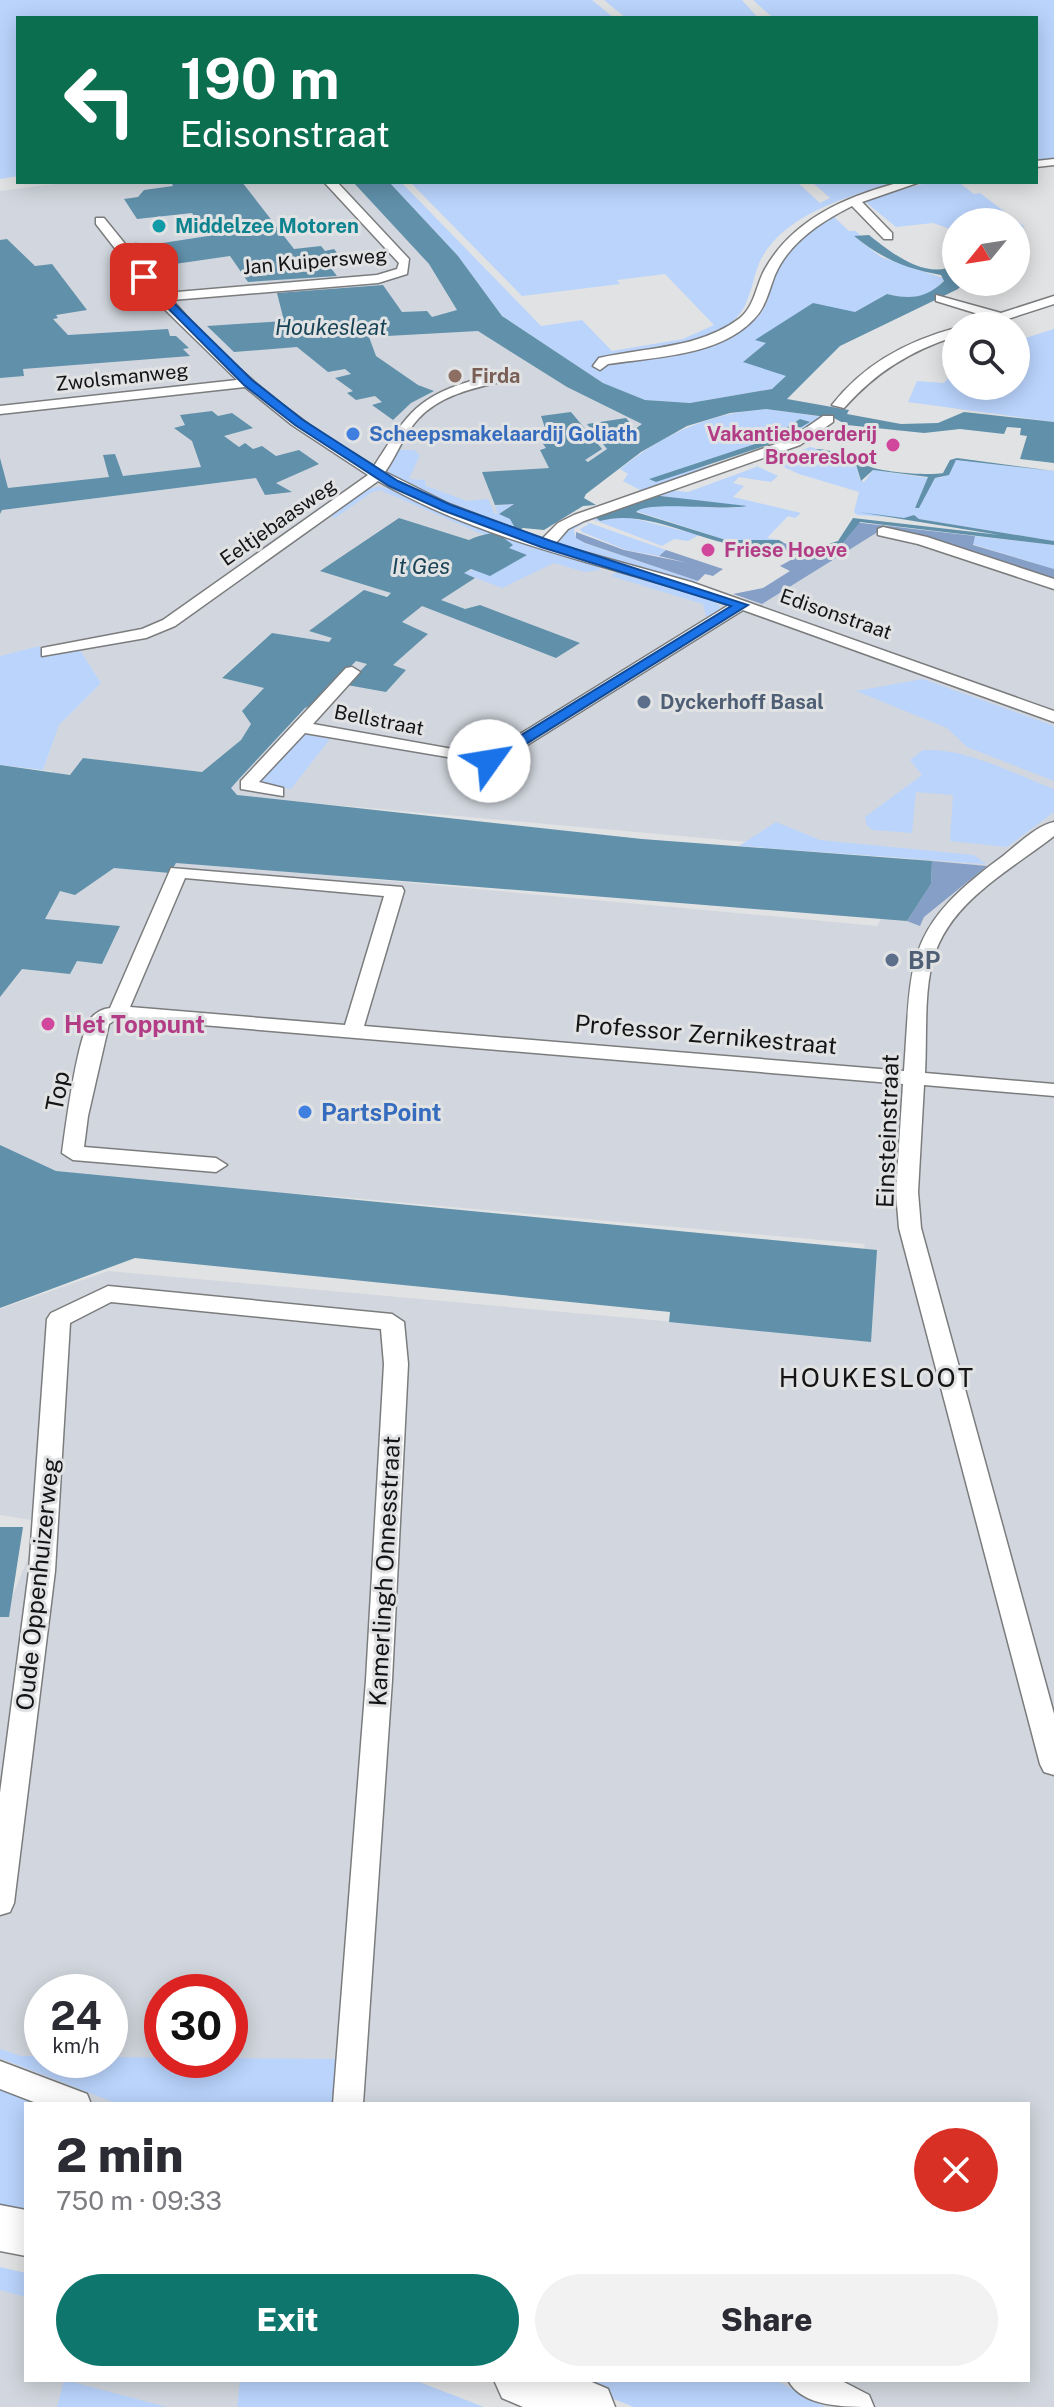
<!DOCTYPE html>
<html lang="en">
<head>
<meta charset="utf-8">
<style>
	:root { --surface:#fff; --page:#f2f2f3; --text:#2b2b33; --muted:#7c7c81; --accent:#0f766e }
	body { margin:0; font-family:"Public Sans",sans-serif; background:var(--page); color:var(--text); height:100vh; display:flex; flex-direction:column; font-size:30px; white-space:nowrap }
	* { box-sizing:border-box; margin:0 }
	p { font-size:26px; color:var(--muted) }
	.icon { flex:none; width:44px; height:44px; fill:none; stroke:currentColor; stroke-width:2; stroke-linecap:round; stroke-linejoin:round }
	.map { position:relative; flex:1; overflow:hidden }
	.panel { position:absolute; left:24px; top:2102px; width:1006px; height:280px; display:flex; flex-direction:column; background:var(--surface); border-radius:0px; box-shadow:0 4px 20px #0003 }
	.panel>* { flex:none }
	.guide { position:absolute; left:16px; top:16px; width:1022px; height:168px; border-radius:0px; box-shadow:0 4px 20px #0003; background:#0b6e4f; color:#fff; overflow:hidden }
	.needle { width:52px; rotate:240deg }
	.fabs { position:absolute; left:942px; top:208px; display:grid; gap:16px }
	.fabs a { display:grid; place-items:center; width:88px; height:88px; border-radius:50%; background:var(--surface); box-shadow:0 4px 20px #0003; font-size:40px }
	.speed { position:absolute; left:24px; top:1974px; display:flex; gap:16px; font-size:40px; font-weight:700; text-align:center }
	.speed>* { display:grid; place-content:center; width:104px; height:104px; border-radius:50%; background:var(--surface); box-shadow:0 4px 20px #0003; line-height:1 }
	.speed small { font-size:20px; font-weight:400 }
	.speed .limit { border:12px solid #d22; background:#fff; color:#111 }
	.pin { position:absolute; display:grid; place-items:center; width:68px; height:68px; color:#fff; margin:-34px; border-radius:16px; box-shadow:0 4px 12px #0006 }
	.me { position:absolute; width:88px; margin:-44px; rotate:58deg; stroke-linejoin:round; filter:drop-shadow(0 0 6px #0008) }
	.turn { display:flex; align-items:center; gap:28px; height:168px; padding:0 32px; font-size:36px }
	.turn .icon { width:104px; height:104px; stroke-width:2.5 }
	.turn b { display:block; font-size:56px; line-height:68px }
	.round { display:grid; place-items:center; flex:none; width:84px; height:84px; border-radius:42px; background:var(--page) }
	.summary { display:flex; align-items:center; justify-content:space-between; height:136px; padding:0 32px }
	h1 { font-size:48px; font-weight:800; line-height:60px }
	.primary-button { display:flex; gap:16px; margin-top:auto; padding:16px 32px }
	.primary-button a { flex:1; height:92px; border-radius:48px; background:var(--accent); color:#fff; font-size:32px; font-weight:800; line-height:92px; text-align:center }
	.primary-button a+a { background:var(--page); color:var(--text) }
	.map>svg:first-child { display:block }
</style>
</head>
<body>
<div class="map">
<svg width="1054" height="2407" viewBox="0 0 1054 2407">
	<rect width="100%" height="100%" fill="#e1e2e3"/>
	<!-- built -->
	<g fill="#d2d7df" fill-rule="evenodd">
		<polygon points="72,182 353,182 429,264 458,310 553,378 643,424 635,429 587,424 607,449 588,462 584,460 601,449 541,417 545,428 533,430 547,449 541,449 549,468 482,472 515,505 514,525 495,535 482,534 470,540 399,518 321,570 392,593 310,631 333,638 329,642 272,633 222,677 265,688 242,711 251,724 241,740 202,772 83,758 71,775 52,774 52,771 43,770 59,725 101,683 80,650 45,657 39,646 0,656 0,191"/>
		<path d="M881 521 1054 570V2407H726L670 2380H1028V2104H26L0 2175V1609H7L43 1522 0 1515V1309L108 1271 843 1337 865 1244 341 1197 49 1178 0 1157V894L109 855 877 926 915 857 223 795 361 648 458 571 499 553 595 567 730 607 824 559ZM42 1992H110V2060H42ZM162 1992H230V2060H162Z"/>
		<polygon points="0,2285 26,2290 26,2380 353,2380 441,2407 0,2407"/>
	</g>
	<!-- green -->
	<g fill="#bad4fc" fill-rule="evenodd">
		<polygon points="0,0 592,0 614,18 18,18 18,176 0,179"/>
		<polygon points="604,0 742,0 758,18 626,18"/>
		<polygon points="753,0 1054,0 1054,158 1036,160 1036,18 773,18"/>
		<path d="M389 182H401L541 326 582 320 612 351 683 339 714 325 665 274 617 280 620 284 522 296 410 182H797L820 203 830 198 812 182H896C849 196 786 213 761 259 752 277 751 305 735 319 700 351 641 352 596 359L605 366C649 359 737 352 763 310 770 300 769 287 774 275 786 245 807 234 832 215L849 231H856L861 236 855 237 881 257 945 279C929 299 911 300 887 294L855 312 757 340 767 343 744 361 787 376 772 389 690 403 645 400 603 383 502 316 458 256Z"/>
		<polygon points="930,182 966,182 961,184 974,194 980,193 1025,227 1016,229 1016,222 956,222 956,231 933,223 896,227 863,200"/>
		<polygon points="1054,329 1054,422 908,402 917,381 944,383 956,368 956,386 1016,386 1016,341"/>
		<path d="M766 409 823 417C787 457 693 474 642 491L623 481 628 474 620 469C664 434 709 413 766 409ZM800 419C798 424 794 432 790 436 767 455 681 472 650 479L767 440Z"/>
		<polygon points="810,447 855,461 860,480 864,482 873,470 928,478 915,508 919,507 935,478 943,477 956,460 1054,471 1054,541 919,519 914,515 906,518 857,515 854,512 859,492 799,474 773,462"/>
		<polygon points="397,450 414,450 420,455 409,479 425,480 426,486 467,501 488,499 495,514 498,513 495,506 513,504 499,514 511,519 514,525 510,527 449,505 387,476"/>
		<path d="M748 462 778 476 771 482 739 477 733 483 744 486 733 497 801 513 795 518 788 516 767 538 779 540H726L636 511C659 497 715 513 746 506L714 505 658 495 595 518 600 521 620 515 699 535 688 541 674 539 662 546 589 518ZM750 464 759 466 688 492 668 490Z"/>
		<polygon points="377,487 392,488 502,532 495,535 482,534 380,490 372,492 335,518 332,516 365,490"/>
		<polygon points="581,520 666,550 659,556 626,550 582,532 580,529 589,524 586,522 574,529 575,535 584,543 698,581 693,584 558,544 568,527"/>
		<polygon points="510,535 597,565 600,570 585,572 554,563 502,588 463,573 526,555 508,548 504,539"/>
		<polygon points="975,536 1054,545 1054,569 972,544"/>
		<polygon points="617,571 712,598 720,607 719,612 711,618 706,616 703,604 611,576"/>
		<polygon points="39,646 46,657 80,650 101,683 59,725 43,770 0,765 0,656"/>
		<polygon points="923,679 1054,726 1054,781 967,747 947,728 856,691"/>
		<polygon points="302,734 330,739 291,789 255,783"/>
		<path d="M923 750C968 748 1013 774 1054 789V812L1007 847 950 841 953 795 916 792 912 833 873 830 867 826 865 817 922 775 910 760Z"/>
		<polygon points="776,822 820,840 974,855 986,864 739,846"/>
		<polygon points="0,2049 21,2056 42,2056 42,2060 110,2060 110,2057 336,2059 333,2104 118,2104 0,2058"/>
		<polygon points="0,2089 50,2104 26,2104 26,2214 0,2209"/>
		<polygon points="0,2267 26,2273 26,2297 0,2290"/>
		<polygon points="64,2380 65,2380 167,2407 57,2407"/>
		<polygon points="240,2380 414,2380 484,2407 237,2407"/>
		<polygon points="565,2380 775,2380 825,2407 634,2407"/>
	</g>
	<!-- forest -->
	<g fill="#869fc7">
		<path d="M853 522 975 536 973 545 1054 569V581L881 530 762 604 733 594 763 588 790 571 780 566 798 556 778 546 783 543 810 548 811 551C835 548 846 547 853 522Z"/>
		<polygon points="576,532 624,550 688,563 659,556 666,550 723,569 713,576 705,574 698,581 585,543 576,538"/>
		<polygon points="932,861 987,866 924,917 920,926 907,921 931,884"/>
	</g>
	<!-- water -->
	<g fill="#6090aa">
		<polygon points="171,182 242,182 294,249 321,246 325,251 334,249 343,260 327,263 337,276 248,282 230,256 154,267 135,242 143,246 208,236 192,213 137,219 124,199 138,197 144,190 173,186"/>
		<path d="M353 182H389L458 256 502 316 603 383 645 400 690 403 772 389 786 376 743 362 766 343 755 340 813 303 855 312 887 294C910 300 927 298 944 281L941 275C906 269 881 258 854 236L869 235C890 252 928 282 956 264V283L962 285 958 289 840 346 787 399 849 410 847 414 901 424 938 423 964 412 1054 422V463L1020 459 1027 436 1020 435 1021 428 1007 427 1004 434 960 429 924 433 847 425 834 418 766 409 730 413 687 426 641 452 586 494 584 498 596 505 583 506 544 530 523 528 504 538 513 545 509 548 527 555 490 576 471 569 464 573 475 578 441 600 465 609 480 605 580 643 556 658 422 606 402 622 428 634 393 665 406 670 386 692 347 685 367 664 356 661 314 704 305 708 239 779 231 788 237 795 642 839 932 861 931 884 907 921 176 863 170 873 114 868 75 895 60 891 45 919 120 926 102 964 77 961 70 974 22 969 0 997V765L70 775 83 758 202 772 241 740 251 724 242 711 264 688 222 678 272 633 329 642 332 638 309 631 364 590 387 597 391 593 320 571 399 518 469 540C486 532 496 535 514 526L510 519 499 514 514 504 495 505 482 472 549 468 540 450 546 448 533 430 545 428 541 416 571 412 602 449 585 460 588 462 607 449 587 424 626 418 635 429 642 424 567 387 478 331 369 337 376 356 418 385 434 391 411 403 393 420 372 405 382 402 375 396 356 400 347 393 353 391 335 378 351 374 345 369 328 372 297 347 234 352 207 326 284 321 277 293 383 285 402 312 427 311 432 317 457 310 429 264Z"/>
		<polygon points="7,239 35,266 52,264 87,310 56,315 58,318 53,319 68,335 168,329 170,336 176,336 189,348 183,349 190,356 23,369 24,376 0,378 0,240"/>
		<polygon points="212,411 218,416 232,413 253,428 224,436 239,447 245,443 253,449 262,446 276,456 299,450 319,464 276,483 292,492 265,495 256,478 2,510 0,514 0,458 8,488 109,477 103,455 115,454 123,476 201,467 192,441 174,428 185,425 180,415"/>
		<polygon points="800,419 810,422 774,443 656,482 649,479 767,440"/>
		<path d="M815 449C835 449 850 459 868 466 882 472 928 476 943 473L950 460 957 458 1054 471 956 460 949 475 935 478 919 508H915L928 477 873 470 861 481 855 461Z"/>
		<path d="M652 495 747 506C724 511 646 500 636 512L726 540H779L784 543C728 564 658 504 600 521L595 517Z"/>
		<polygon points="858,512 904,518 914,515 919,519 1054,541 1054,545 860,522 840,546 809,550 838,541 853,518 1000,535"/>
		<polygon points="0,1145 56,1171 877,1250 871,1342 669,1322 670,1312 135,1258 0,1308"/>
		<polygon points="0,1527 23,1527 9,1617 0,1617"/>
	</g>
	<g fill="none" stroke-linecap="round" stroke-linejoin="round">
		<!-- street casing -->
		<g stroke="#7b7c7d" stroke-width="3">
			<g id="street">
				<polygon points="1054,159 1054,165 1036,167 1036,161"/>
				<path d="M324 182H337L409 259 407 274 378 283 172 300C229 366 299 423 374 466 403 422 413 398 468 382 479 378 492 373 504 375V381C474 388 440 395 418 419 404 434 397 455 385 472L449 504 542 539 558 523 574 515 790 439 823 416H833V422L800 445 584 521 568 529 555 544 691 582 1054 711V722L743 610 495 765 305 733 259 782 283 788V796L241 789V781L346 668 352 667 360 672 313 724 486 755 729 605C612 565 487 544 378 481L175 626 146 638 42 656V648L142 629 163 620 368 475 292 425 245 387 0 414V406L237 380 155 300 96 224V218H104L165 293 377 275 397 269 399 263Z"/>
				<path d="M901 182H920L862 202 892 233V239H884L852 206C822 221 789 242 775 275 769 290 766 307 754 319 720 356 654 357 608 364L600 370 593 366 599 358C647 347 699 349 740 318 755 306 756 285 765 269 793 219 847 196 901 182Z"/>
				<polygon points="936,295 1001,313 1054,296 1054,304 986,326 966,326 988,317 936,301"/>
				<path d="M956 328V336C910 351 876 372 844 408L832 405C864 364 907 341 956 328Z"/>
				<polygon points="883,527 927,537 1054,579 1054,589 918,544 878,535 878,529"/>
				<path d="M1054 822V836C1008 872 943 905 931 968 924 1001 927 1039 925 1073L1054 1084V1096L924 1085 918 1192 921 1228 1054 1714V1775L1044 1772 1040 1764 899 1228 896 1192 903 1084 118 1018 109 1024 88 1116 84 1147 216 1158 227 1165 216 1172 73 1160 62 1153C66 1123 76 1046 89 1021 94 1013 102 1009 110 1008L171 868 402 887 404 891 364 1026 904 1071C912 961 903 930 999 859 1014 848 1035 826 1054 822ZM185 878 384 896 345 1025 130 1007Z"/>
				<polygon points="108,1286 392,1314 404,1322 408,1364 392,1680 363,2104 333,2104 366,1680 384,1364 381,1329 111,1302 70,1323 55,1571 14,1903 10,1912 0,1915 0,1793 29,1571 47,1319 51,1313"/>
				<polygon points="0,2061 87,2094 91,2104 39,2104 0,2089"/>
				<path d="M788 2380H840L869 2395 874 2407C844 2407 802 2407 788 2380Z"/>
			</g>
		</g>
		<!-- primary casing -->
		<g stroke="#7b7c7d" stroke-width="3">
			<g id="primary">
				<polygon points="0,2205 26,2210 26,2256 0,2251"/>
				<polygon points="494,2380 587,2380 608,2389 615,2407 523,2407 502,2398"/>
			</g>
		</g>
		<!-- street -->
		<use href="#street" fill="#fff" fill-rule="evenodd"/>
		<!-- primary -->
		<use href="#primary" fill="#fff" fill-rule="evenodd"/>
	</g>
	<!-- route -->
	<polygon fill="#1a73e8" stroke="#114b97" stroke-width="2" points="144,274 252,380 303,420 398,481 451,505 551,541 748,605 494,764 484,764 484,758 731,606 541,547 442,510 389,486 295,425 244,385 140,280"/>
	<!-- markers -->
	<circle fill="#0f9aa8" stroke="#e1e2e3" stroke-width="3" cx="159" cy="226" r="8"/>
	<circle fill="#8d6e63" stroke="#e1e2e3" stroke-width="3" cx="455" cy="376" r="8"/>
	<g fill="#3f7fe0" stroke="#e1e2e3" stroke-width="3">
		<circle cx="353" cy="434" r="8"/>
		<circle cx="305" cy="1112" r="8"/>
	</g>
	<g fill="#d1479c" stroke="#e1e2e3" stroke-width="3">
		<circle cx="893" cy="445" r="8"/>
		<circle cx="708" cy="550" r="8"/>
		<circle cx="48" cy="1024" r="8"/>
	</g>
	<g fill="#5c6f8a" stroke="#e1e2e3" stroke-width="3">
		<circle cx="644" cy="702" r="8"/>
		<circle cx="892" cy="960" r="8"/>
	</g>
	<g text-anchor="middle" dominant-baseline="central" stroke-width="6" stroke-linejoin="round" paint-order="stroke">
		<!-- far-culture labels -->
		<g font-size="20" font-weight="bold" fill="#0d838f" stroke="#e1e2e3" text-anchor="start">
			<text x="175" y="226">Middelzee Motoren</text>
		</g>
		<!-- far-street labels -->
		<g font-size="20" fill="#141415" stroke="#e1e2e3">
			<text transform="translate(315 261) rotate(-5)">Jan Kuipersweg</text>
			<text transform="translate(122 377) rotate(-6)">Zwolsmanweg</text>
			<text transform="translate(278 522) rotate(-35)">Eeltjebaasweg</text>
			<text transform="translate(836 614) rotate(19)">Edisonstraat</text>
			<text transform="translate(379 720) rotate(11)">Bellstraat</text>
		</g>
		<!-- far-education labels -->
		<g font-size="20" font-weight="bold" fill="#785e54" stroke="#e1e2e3" text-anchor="start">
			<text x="471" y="376">Firda</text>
		</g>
		<!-- far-shop labels -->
		<g font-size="20" font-weight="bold" fill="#366cbe" stroke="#e1e2e3" text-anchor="start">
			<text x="369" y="434">Scheepsmakelaardij Goliath</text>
		</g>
		<!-- far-hotel labels -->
		<g font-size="20" font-weight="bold" fill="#b23c85" stroke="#e1e2e3" text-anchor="end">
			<text x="877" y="434">Vakantieboerderij<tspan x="877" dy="23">Broeresloot</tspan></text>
			<text x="724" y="550" text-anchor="start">Friese Hoeve</text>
		</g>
		<!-- far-service labels -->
		<g font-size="20" font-weight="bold" fill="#4e5e75" stroke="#e1e2e3" text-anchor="start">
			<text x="660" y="702">Dyckerhoff Basal</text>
		</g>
		<!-- far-water labels -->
		<g font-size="22" font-style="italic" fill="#194357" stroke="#e1e2e3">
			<text x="331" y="327">Houkesleat</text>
			<text x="421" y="566">It Ges</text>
		</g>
		<!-- service labels -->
		<g font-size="24" font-weight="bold" fill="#4e5e75" stroke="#e1e2e3" text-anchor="start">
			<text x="908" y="960">BP</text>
		</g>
		<!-- hotel labels -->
		<g font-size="24" font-weight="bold" fill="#b23c85" stroke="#e1e2e3" text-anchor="start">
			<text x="64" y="1024">Het Toppunt</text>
		</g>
		<!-- street labels -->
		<g font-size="24" fill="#141415" stroke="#e1e2e3">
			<text transform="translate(706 1034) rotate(5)">Professor Zernikestraat</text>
			<text transform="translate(57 1091) rotate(-79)">Top</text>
			<text transform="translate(887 1131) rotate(-88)">Einsteinstraat</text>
			<text transform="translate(384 1571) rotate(-87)">Kamerlingh Onnesstraat</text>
			<text transform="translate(37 1584) rotate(-84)">Oude Oppenhuizerweg</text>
		</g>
		<!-- shop labels -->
		<g font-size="24" font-weight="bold" fill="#366cbe" stroke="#e1e2e3" text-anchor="start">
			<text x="321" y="1112">PartsPoint</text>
		</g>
		<!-- neighbourhood labels -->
		<g font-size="26" letter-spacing="2" fill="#141415" stroke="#e1e2e3">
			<text x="877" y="1377">HOUKESLOOT</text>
		</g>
	</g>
</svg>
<div class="fabs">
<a><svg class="needle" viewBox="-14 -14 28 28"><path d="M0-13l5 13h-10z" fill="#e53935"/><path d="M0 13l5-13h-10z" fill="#7c7c81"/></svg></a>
<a><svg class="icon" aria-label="search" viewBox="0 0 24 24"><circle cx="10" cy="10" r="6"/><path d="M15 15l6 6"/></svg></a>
</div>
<div class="speed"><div>24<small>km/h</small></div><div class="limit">30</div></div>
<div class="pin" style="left:144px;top:277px;background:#d93025"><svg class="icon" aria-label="arrive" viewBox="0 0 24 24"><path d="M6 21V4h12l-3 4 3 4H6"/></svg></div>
<svg class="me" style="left:489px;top:761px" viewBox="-20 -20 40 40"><circle r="19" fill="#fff"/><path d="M0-13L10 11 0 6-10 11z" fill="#1a73e8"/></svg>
<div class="guide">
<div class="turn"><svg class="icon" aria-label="left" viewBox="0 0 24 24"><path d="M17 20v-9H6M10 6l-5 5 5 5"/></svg><div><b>190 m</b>Edisonstraat</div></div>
</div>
<section class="panel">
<div class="summary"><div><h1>2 min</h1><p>750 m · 09:33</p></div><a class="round" style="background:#d93025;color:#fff"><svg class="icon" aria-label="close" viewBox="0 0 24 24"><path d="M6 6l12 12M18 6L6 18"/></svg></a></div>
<div class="primary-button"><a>Exit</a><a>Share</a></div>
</section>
</div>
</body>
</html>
